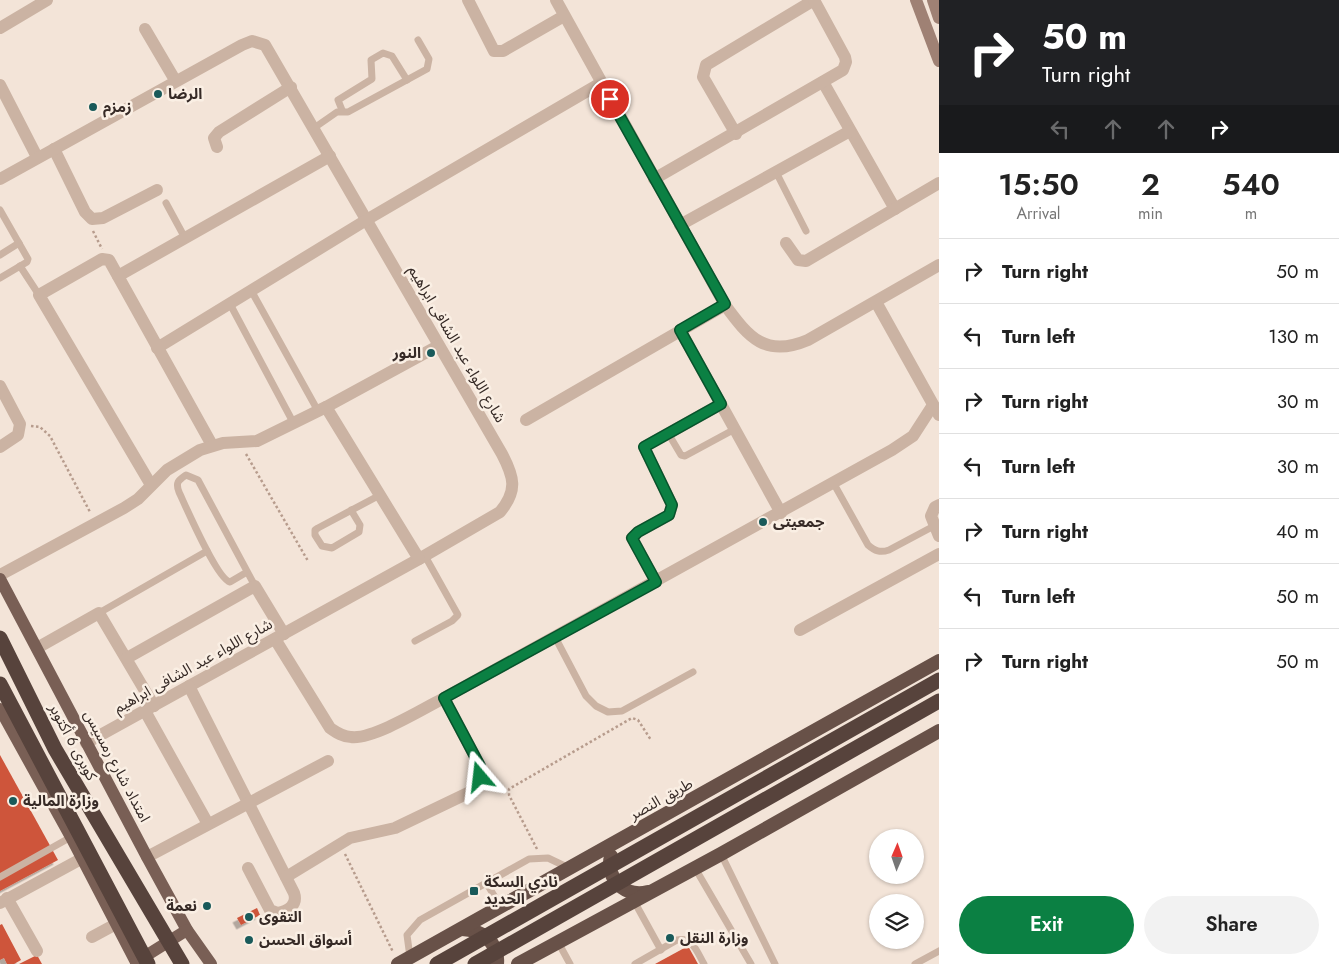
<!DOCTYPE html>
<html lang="en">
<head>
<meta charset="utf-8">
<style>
	:root { --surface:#fff; --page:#f2f2f2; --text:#222; --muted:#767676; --line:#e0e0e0; --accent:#0b8043 }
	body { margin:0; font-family:Jost,"Noto Sans Arabic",sans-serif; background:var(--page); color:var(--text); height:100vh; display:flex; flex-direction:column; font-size:19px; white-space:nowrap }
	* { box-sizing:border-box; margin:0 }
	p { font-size:16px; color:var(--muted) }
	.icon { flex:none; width:28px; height:28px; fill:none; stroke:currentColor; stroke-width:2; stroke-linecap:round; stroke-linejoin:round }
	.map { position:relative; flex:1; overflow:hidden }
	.drawer { display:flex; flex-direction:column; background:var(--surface); width:400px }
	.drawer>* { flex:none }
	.hud { background:#202124; color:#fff; overflow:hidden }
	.needle { width:32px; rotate:2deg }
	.buttons { position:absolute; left:869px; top:829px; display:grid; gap:10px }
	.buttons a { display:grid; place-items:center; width:55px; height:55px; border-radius:50%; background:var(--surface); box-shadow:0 1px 4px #0004; font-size:25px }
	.pin { position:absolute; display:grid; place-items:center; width:42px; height:42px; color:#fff; margin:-21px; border:2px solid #fff; border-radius:50%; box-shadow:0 1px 5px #0007 }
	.me { position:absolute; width:55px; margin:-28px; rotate:343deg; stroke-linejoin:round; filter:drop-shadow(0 0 4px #0008) }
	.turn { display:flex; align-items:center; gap:18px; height:105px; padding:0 20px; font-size:22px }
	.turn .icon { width:65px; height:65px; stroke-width:2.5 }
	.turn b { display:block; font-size:35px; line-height:42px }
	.lanes { display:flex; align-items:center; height:48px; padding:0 20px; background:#0003; justify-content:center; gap:25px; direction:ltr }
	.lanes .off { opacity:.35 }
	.eta { display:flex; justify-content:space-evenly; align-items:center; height:85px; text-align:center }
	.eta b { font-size:30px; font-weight:600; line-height:35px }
	.primary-button { display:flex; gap:10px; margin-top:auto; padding:10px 20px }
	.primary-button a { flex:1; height:58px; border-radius:30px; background:var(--accent); color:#fff; font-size:20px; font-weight:600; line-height:58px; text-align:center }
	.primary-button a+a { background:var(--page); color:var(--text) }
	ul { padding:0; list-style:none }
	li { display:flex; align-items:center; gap:15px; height:65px; padding:0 20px; border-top:1px solid var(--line) }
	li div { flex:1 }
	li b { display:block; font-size:19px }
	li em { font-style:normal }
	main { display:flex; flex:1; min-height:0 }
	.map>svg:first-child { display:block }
</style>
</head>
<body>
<main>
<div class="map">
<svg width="939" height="964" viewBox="0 0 939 964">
	<defs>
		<filter id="shadow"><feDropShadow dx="-4.5" dy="4.5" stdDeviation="0" flood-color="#0004"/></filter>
	</defs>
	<rect width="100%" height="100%" fill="#f3e4d8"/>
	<!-- building -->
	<g fill="#ce543a" filter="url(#shadow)">
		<polygon points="0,755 58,860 0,891"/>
		<polygon points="257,908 260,915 241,925 237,918"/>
		<polygon points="2,924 21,960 14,964 7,964 4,958 0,960 0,925"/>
		<polygon points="688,946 698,964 655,964"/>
		<polygon points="37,955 42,964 19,964"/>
	</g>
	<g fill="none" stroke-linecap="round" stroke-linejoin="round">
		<!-- path -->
		<g stroke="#b79c8d" stroke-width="2.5" stroke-dasharray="2.5 2.5" stroke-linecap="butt">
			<polyline points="93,231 102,249"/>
			<polyline points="31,426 40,427 50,436 90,512"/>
			<polyline points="246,454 308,561"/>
			<polyline points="537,849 509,795 509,789 632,718 638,720 651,740"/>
			<polyline points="345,854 393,952"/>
		</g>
		<!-- service -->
		<g stroke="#cbb3a3" stroke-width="7">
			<polyline points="342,110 338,100 372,79 371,60 383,53 392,56 407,80"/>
			<polyline points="314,128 337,112 348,112 427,69 429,59 418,40"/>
			<polyline points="776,172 806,231"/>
			<polyline points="166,203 185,238"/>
			<polyline points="0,210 28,259 27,262 0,278"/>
			<polyline points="0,255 19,243"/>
			<polyline points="20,266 39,295"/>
			<polyline points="252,292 318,411"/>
			<polyline points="230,304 293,422"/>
			<polyline points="668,433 681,455 685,456 735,429"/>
			<path d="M834 484 868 545C875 551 880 553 889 550L934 526"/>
			<polyline points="351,510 360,525 359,532 332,548 322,546 315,535 315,530 318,528 380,495"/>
			<path d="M247 572 230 582C217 579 186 507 179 492 175 482 179 480 186 475L198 480 255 586"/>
			<polyline points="99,613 207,551"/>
			<polyline points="555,637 586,696 596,706 608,712 622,711 693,672"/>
			<polyline points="415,641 452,621 458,615 425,556"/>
			<polyline points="721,854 775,964"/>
			<polyline points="695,868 751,964"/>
			<polyline points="0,877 71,837"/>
			<polyline points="487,884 501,907"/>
			<polyline points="634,901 661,950"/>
			<polyline points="558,942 570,964"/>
			<polyline points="410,957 407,935 420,920 529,859 548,858 569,868"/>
			<path d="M635 964 677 940C693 937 697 952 704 964"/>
			<polyline points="915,964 939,951"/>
		</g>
		<!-- minor -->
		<g stroke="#cbb3a3" stroke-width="12">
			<polyline points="468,0 494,51 503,51 564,16"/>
			<path d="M556 0 725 305C749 338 766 358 808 340L939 265"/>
			<polyline points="0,28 47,0"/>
			<polyline points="145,29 175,80"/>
			<polyline points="823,82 895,209"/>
			<polyline points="0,85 37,157"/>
			<polyline points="736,134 703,77 706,65 814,0"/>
			<polyline points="217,147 214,138 219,132 291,87"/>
			<polyline points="54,149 85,212 92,219 103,218 157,190"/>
			<path d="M0 179 242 45 252 41 265 45 502 454C514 477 518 490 500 512L419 559 86 743"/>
			<polyline points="654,179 843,70 846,62 845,57 814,0"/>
			<polyline points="680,225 850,131"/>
			<polyline points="786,243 798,260 806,261 939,183"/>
			<polyline points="118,276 330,156"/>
			<polyline points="876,302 939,415"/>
			<polyline points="680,330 781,513"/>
			<polyline points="157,348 368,219 601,83"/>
			<polyline points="0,386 20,424 18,435 0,447"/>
			<polyline points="326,407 419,559"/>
			<polyline points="526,420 725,305"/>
			<polyline points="151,485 39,295 102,259 109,260 212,445"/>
			<polyline points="939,505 935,507 931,516 939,536"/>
			<polyline points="0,575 124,508 138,499 167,470 200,450 223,443 257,441 326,407 438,346"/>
			<polyline points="656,582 632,538 638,532 669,515 672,505 644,447 721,404"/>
			<polyline points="800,630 939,554"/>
			<path d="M275 639 330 728C336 732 343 737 351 737 372 740 423 709 444 698L892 450 913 436 933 405"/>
			<polyline points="37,648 99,613 154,706"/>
			<polyline points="127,658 255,586 284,634"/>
			<path d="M189 686 294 893C298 905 288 911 278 913L270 910 248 868"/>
			<polyline points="145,711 208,824"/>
			<polyline points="147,857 328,761"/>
			<path d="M286 877 350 838 395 828 468 793C477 785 480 779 480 766L444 698"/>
			<polyline points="7,898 37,951"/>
			<polyline points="0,903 81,859"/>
			<polyline points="92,937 116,924"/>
		</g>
		<!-- secondary -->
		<g stroke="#9f8174" stroke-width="12">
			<polyline points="916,0 939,61"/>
			<polyline points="933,0 939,18"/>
		</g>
		<!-- primary -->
		<g stroke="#795f55" stroke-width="12">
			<polyline points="0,579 147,857 187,930 211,964"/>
			<polyline points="0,709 71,837 137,964"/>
			<polyline points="136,962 187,930"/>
		</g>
		<!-- trunk -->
		<g stroke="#685148" stroke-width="14">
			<path d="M611 856C605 879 626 898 648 892"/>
			<path d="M462 929C482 930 499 942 497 964"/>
			<polyline points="398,964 939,661"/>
			<polyline points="518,964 721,854 939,731"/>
		</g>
		<!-- motorway-bridge -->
		<g stroke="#57433c" stroke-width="15">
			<polyline points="0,638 55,749 182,964"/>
			<polyline points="0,684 148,964"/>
			<polyline points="437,964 939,680"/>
			<polyline points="475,964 939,701"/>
		</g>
	</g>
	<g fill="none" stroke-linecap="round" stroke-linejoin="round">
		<!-- route casing -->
		<g stroke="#07532c" stroke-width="12">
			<polyline id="route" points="480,777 480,766 444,698 656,582 632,538 638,532 669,515 672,505 644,447 721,404 680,330 725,304 610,99"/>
		</g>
		<!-- route -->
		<use href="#route" stroke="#0b8043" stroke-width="9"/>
	</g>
	<!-- markers -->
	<g fill="#195a5a" stroke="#faefe4" stroke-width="2">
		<circle cx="158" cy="94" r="5"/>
		<circle cx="93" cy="107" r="5"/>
		<circle cx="431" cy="353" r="5"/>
		<circle cx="763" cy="522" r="5"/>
		<circle cx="13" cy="801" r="5"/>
		<rect x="469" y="886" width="10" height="10" rx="2.5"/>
		<circle cx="207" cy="906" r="5"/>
		<circle cx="249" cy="917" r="5"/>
		<circle cx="670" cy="938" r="5"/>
		<circle cx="249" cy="940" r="5"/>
	</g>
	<g text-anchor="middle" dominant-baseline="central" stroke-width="5" stroke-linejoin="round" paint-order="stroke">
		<!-- poi labels -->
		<g font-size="15" font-weight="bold" fill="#362a26" stroke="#faefe4" text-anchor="start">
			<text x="168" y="94">الرضا</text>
			<text x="103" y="107">زمزم</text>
			<text x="421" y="353" text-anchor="end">النور</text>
			<text x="773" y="522">جمعيتى</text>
			<text x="23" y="801">وزارة المالية</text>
			<text x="484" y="882">نادي السكة<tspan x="484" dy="17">الحديد</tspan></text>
			<text x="197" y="906" text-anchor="end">نعمة</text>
			<text x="259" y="917">التقوى</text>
			<text x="680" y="938">وزارة النقل</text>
			<text x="259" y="940">أسواق الحسن</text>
		</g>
		<!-- street labels -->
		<g font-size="15" fill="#362a26" stroke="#faefe4">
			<text transform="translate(457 344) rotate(60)">شارع اللواء عبد الشافى ابراهيم</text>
			<text transform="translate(193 666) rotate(-29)">شارع اللواء عبد الشافى ابراهيم</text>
			<text transform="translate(73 742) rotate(62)">كوبرى 6 أكتوبر</text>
			<text transform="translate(117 766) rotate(62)">امتداد شارع رمسيس</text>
			<text transform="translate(661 799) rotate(-29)">طريق النصر</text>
		</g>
	</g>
</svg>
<div class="buttons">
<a><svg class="needle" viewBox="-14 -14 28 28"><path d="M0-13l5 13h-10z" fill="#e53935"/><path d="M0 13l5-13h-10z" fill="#767676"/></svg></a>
<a><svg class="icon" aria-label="layers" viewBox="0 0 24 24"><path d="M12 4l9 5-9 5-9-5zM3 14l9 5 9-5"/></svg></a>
</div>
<div class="pin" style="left:610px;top:99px;background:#d93025"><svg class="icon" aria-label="arrive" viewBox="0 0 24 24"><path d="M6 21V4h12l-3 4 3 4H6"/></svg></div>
<svg class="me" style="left:480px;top:777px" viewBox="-20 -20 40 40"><path d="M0-17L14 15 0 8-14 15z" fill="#0b8043" stroke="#fff" stroke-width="4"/></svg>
</div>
<section class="drawer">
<div class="hud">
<div class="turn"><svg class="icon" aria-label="right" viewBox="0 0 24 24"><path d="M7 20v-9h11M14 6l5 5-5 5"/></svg><div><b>50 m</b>Turn right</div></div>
<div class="lanes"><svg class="icon off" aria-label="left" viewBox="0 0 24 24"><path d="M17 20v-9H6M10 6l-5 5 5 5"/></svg><svg class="icon off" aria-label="ahead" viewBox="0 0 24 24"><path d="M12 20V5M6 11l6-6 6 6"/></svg><svg class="icon off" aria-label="ahead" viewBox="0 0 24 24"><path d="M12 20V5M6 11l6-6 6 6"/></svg><svg class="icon" aria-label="right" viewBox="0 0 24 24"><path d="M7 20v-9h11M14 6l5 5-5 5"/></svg></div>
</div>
<div class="eta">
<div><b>15:50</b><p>Arrival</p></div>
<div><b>2</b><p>min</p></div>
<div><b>540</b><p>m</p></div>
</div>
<ul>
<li><svg class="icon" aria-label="right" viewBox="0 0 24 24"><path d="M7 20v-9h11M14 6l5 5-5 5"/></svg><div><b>Turn right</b></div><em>50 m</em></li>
<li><svg class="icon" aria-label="left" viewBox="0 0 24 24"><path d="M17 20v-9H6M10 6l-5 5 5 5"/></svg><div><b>Turn left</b></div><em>130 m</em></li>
<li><svg class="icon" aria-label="right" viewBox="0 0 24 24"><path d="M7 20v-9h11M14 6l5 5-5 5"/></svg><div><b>Turn right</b></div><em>30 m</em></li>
<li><svg class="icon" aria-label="left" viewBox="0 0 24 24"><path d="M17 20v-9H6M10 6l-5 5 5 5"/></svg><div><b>Turn left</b></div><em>30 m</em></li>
<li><svg class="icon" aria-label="right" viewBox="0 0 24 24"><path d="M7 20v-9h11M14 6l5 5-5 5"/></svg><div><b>Turn right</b></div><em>40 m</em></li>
<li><svg class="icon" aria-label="left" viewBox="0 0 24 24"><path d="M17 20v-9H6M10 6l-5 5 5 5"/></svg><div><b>Turn left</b></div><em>50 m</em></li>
<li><svg class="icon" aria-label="right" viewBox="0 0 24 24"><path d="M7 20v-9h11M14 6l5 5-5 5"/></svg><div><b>Turn right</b></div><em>50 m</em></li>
</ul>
<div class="primary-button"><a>Exit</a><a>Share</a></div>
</section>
</main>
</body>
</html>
